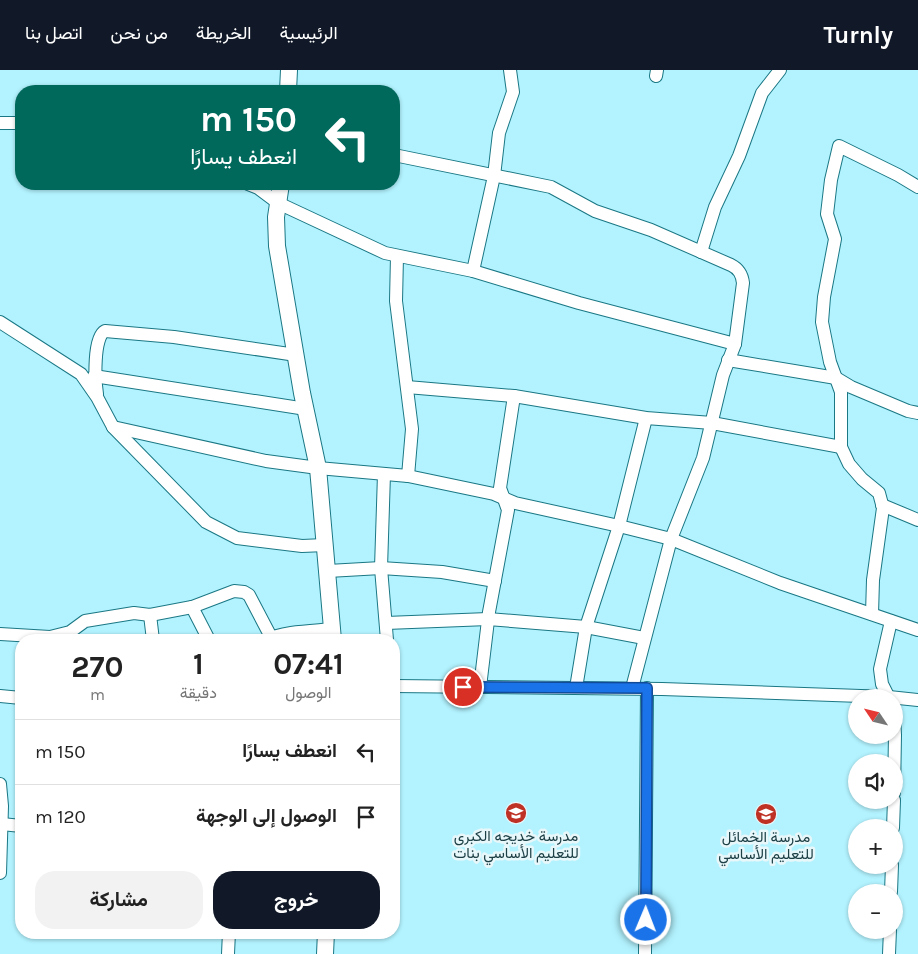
<!DOCTYPE html>
<html lang="ar">
<head>
<meta charset="utf-8">
<style>
	:root { --surface:#fff; --page:#f2f2f2; --text:#222; --muted:#767676; --line:#e0e0e0; --accent:#111827 }
	body { margin:0; font-family:Karla,Vazirmatn,sans-serif; background:var(--page); color:var(--text); direction:rtl; height:100vh; display:flex; flex-direction:column; font-size:19px; white-space:nowrap }
	* { box-sizing:border-box; margin:0 }
	p { font-size:16px; color:var(--muted) }
	.icon { flex:none; width:28px; height:28px; fill:none; stroke:currentColor; stroke-width:2; stroke-linecap:round; stroke-linejoin:round }
	.map { position:relative; flex:1; overflow:hidden; direction:ltr }
	.sheet { position:absolute; left:15px; top:564px; width:385px; height:305px; display:flex; flex-direction:column; background:var(--surface); border-radius:20px; box-shadow:0 1px 4px #0004; direction:rtl }
	.sheet>* { flex:none }
	.guide { position:absolute; left:15px; top:15px; width:385px; height:105px; border-radius:20px; box-shadow:0 1px 4px #0004; direction:rtl; background:#00695c; color:#fff; overflow:hidden }
	.needle { width:32px; rotate:305deg }
	.fabs { position:absolute; left:848px; top:619px; display:grid; gap:10px }
	.fabs a { display:grid; place-items:center; width:55px; height:55px; border-radius:50%; background:var(--surface); box-shadow:0 1px 4px #0004; font-size:25px }
	.pin { position:absolute; display:grid; place-items:center; width:42px; height:42px; color:#fff; margin:-21px; border:2px solid #fff; border-radius:50%; box-shadow:0 1px 5px #0007 }
	.me { position:absolute; width:55px; margin:-28px; rotate:1deg; stroke-linejoin:round; filter:drop-shadow(0 0 4px #0008) }
	.turn { display:flex; align-items:center; gap:18px; height:105px; padding:0 20px; font-size:22px }
	.turn .icon { width:65px; height:65px; stroke-width:2.5 }
	.turn b { display:block; font-size:35px; line-height:42px }
	.eta { display:flex; justify-content:space-evenly; align-items:center; height:85px; text-align:center }
	.eta b { font-size:30px; font-weight:700; line-height:35px }
	.action { display:flex; gap:10px; margin-top:auto; padding:10px 20px }
	.action a { flex:1; height:58px; border-radius:20px; background:var(--accent); color:#fff; font-size:20px; font-weight:700; line-height:58px; text-align:center }
	.action a+a { background:var(--page); color:var(--text) }
	ul { padding:0; list-style:none }
	li { display:flex; align-items:center; gap:15px; height:65px; padding:0 20px; border-top:1px solid var(--line) }
	li div { flex:1 }
	li b { display:block; font-size:19px }
	li em { font-style:normal }
	header { display:flex; align-items:center; gap:30px; box-sizing:border-box; height:70px; padding:0 25px; background:var(--accent); color:#fff }
	header strong { font-size:24px }
	nav { display:flex; gap:28px; margin-inline-start:auto; font-size:18px }
	.map>svg:first-child { display:block }
</style>
</head>
<body>
<header>
<strong>Turnly</strong>
<nav><a>الرئيسية</a><a>الخريطة</a><a>من نحن</a><a>اتصل بنا</a></nav>
</header>
<div class="map">
<svg width="918" height="884" viewBox="0 0 918 884">
	<rect width="100%" height="100%" fill="#b2f3ff"/>
	<g fill="none" stroke-linecap="round" stroke-linejoin="round">
		<!-- street casing -->
		<g stroke="#1a7784" stroke-width="14">
			<g id="street">
				<polyline points="656,6 657,0"/>
				<polyline points="0,53 21,53"/>
				<path d="M394 85 551 117 595 141 651 160 731 195C739 199 742 204 743 213L735 274 723 305 703 388 671 469 632 618"/>
				<polyline points="248,114 258,118 278,133 385,183 473,201 579,233 735,274"/>
				<polyline points="701,182 715,137 739,86 762,23 780,0"/>
				<polyline points="397,186 396,231 412,359 408,406"/>
				<polyline points="473,201 494,106 499,63 513,22 510,0"/>
				<polyline points="0,252 81,304 97,327 113,357 206,452 237,468 302,476 325,475"/>
				<polyline points="728,290 836,308 851,317 908,341 918,343"/>
				<polyline points="94,306 306,339"/>
				<polyline points="407,317 514,326 646,348 712,353 841,377"/>
				<path d="M97 324C95 312 93 267 105 261L174 267 296 285"/>
				<polyline points="113,357 266,391 318,398 408,406 494,424 515,433 619,456 671,469 780,513 918,560"/>
				<polyline points="384,404 381,498 387,570"/>
				<polyline points="882,435 918,450"/>
				<polyline points="328,501 381,498 442,502 495,511"/>
				<polyline points="192,537 209,570"/>
				<polyline points="872,544 873,510 883,438 879,423 862,409 849,394 841,377 841,322 830,292 822,252 824,227 835,169 827,144 831,110 839,76 898,105 918,117"/>
				<polyline points="150,545 153,570"/>
				<polyline points="386,553 488,549 586,557 644,568"/>
				<polyline points="0,564 50,567 70,562 85,551 134,543 150,545 192,537 234,521 244,522 249,525 271,567"/>
				<path d="M266 570C284 561 313 561 333 559"/>
				<polyline points="394,616 662,619 889,627 918,630"/>
				<polyline points="480,617 489,542 508,440 500,418 514,326"/>
				<polyline points="576,618 586,557 619,456 646,348"/>
				<polyline points="0,626 21,628"/>
				<polyline points="889,628 882,614 880,599 891,551"/>
				<polyline points="894,645 895,665 894,723"/>
				<polyline points="0,714 2,736 0,803"/>
				<polyline points="2,754 21,756"/>
				<polyline points="893,758 894,730"/>
				<polyline points="891,822 892,795"/>
				<polyline points="228,884 229,862"/>
				<polyline points="645,884 647,618"/>
				<polyline points="889,884 890,860"/>
			</g>
		</g>
		<!-- secondary casing -->
		<g stroke="#1a7784" stroke-width="18">
			<g id="secondary">
				<polyline points="288,21 289,0"/>
				<polyline points="281,114 276,147 277,176 302,323 318,398 333,570"/>
				<polyline points="325,884 326,862"/>
			</g>
		</g>
		<!-- street -->
		<use href="#street" stroke="#fff" stroke-width="12"/>
		<!-- secondary -->
		<use href="#secondary" stroke="#fff" stroke-width="16"/>
	</g>
	<g fill="none" stroke-linecap="round" stroke-linejoin="round">
		<!-- route casing -->
		<g stroke="#114b97" stroke-width="12">
			<polyline id="route" points="463,617 647,618 646,850"/>
		</g>
		<!-- route -->
		<use href="#route" stroke="#1a73e8" stroke-width="9"/>
	</g>
	<!-- icons -->
	<defs>
		<g id="school-disc" transform="scale(1.125)"><circle r="9.5" fill="#be3124" stroke="#e8f7fa"/><path d="M0-5L7-2L0 1L-7-2ZM-4 1L0 2.5L4 1V4Q0 6-4 4Z" fill="#fff"/></g>
	</defs>
	<g fill-rule="evenodd">
		<use href="#school-disc" x="516" y="743"/>
		<use href="#school-disc" x="766" y="744"/>
	</g>
	<g text-anchor="middle" dominant-baseline="central" stroke-width="5" stroke-linejoin="round" paint-order="stroke">
		<!-- poi labels -->
		<g font-size="15" fill="#1d4046" stroke="#e8f7fa">
			<text x="516" y="766">مدرسة خديجه الكبرى<tspan x="516" dy="17">للتعليم الأساسي بنات</tspan></text>
			<text x="766" y="767">مدرسة الخمائل<tspan x="766" dy="17">للتعليم الأساسي</tspan></text>
		</g>
	</g>
</svg>
<div class="fabs">
<a><svg class="needle" viewBox="-14 -14 28 28"><path d="M0-13l5 13h-10z" fill="#e53935"/><path d="M0 13l5-13h-10z" fill="#767676"/></svg></a>
<a><svg class="icon" aria-label="sound" viewBox="0 0 24 24"><path d="M4 9h4l5-4v14l-5-4H4zM17 9q2 3 0 6"/></svg></a>
<a>+</a>
<a>−</a>
</div>
<div class="pin" style="left:463px;top:617px;background:#d93025"><svg class="icon" aria-label="arrive" viewBox="0 0 24 24"><path d="M6 21V4h12l-3 4 3 4H6"/></svg></div>
<svg class="me" style="left:646px;top:850px" viewBox="-20 -20 40 40"><circle r="17" fill="#1a73e8" stroke="#fff" stroke-width="3"/><path d="M0-11L8 9 0 5-8 9z" fill="#fff"/></svg>
<div class="guide">
<div class="turn"><svg class="icon" aria-label="left" viewBox="0 0 24 24"><path d="M17 20v-9H6M10 6l-5 5 5 5"/></svg><div><b>150 m</b>انعطف يسارًا</div></div>
</div>
<section class="sheet">
<div class="eta">
<div><b>07:41</b><p>الوصول</p></div>
<div><b>1</b><p>دقيقة</p></div>
<div><b>270</b><p>m</p></div>
</div>
<ul>
<li><svg class="icon" aria-label="left" viewBox="0 0 24 24"><path d="M17 20v-9H6M10 6l-5 5 5 5"/></svg><div><b>انعطف يسارًا</b></div><em>150 m</em></li>
<li><svg class="icon" aria-label="arrive" viewBox="0 0 24 24"><path d="M6 21V4h12l-3 4 3 4H6"/></svg><div><b>الوصول إلى الوجهة</b></div><em>120 m</em></li>
</ul>
<div class="action"><a>خروج</a><a>مشاركة</a></div>
</section>
</div>
</body>
</html>
